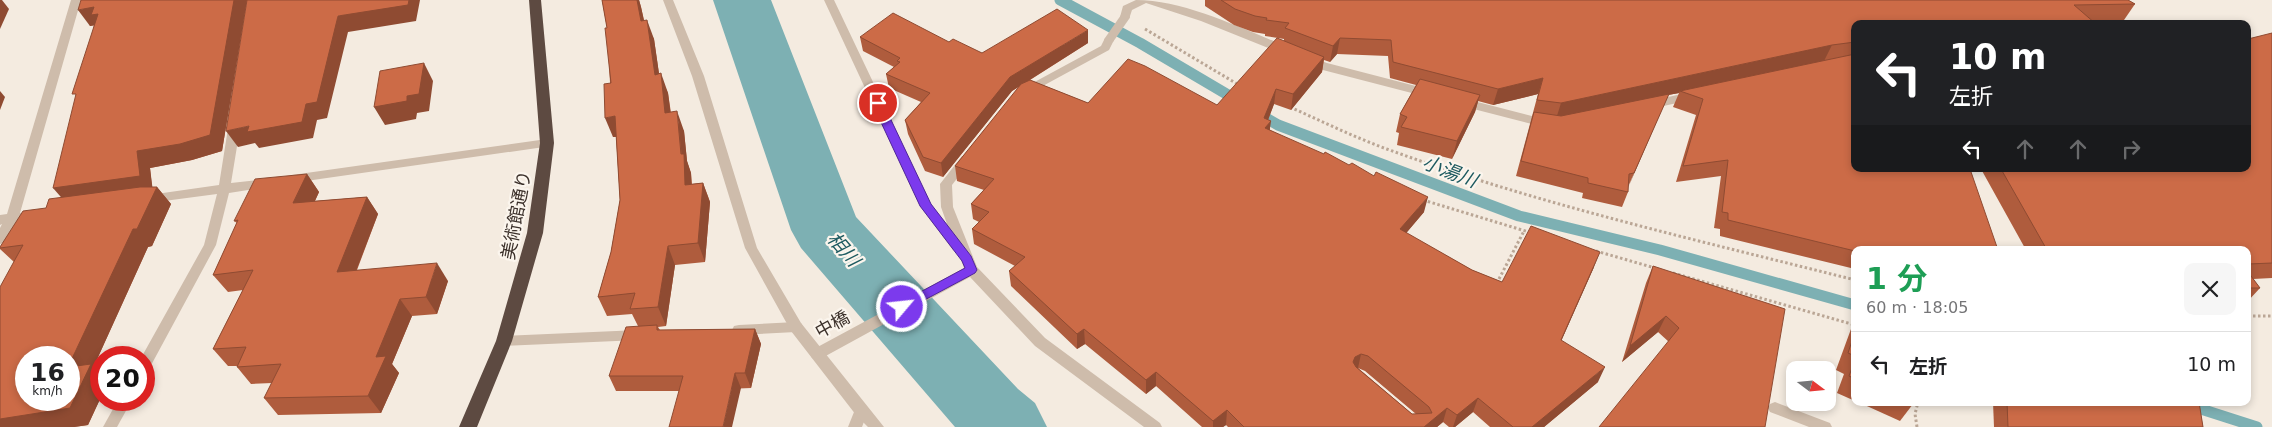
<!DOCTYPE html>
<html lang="ja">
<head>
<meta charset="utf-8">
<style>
	:root { --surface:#fff; --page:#f6f6f6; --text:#202124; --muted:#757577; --line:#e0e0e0 }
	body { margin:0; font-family:"DejaVu Sans","Noto Sans JP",sans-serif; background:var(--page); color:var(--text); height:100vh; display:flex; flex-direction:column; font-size:19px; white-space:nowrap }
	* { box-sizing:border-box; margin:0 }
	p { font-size:16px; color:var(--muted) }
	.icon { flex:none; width:28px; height:28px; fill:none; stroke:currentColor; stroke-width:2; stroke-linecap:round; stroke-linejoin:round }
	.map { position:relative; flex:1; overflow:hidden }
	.side { position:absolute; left:1851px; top:246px; width:400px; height:160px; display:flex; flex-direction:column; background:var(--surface); border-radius:10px; box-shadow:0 2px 8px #0003 }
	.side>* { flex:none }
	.hud { position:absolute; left:1851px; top:20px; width:400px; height:152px; border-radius:10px; box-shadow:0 2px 8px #0003; background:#202124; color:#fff; overflow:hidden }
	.needle { width:32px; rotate:106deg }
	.tools { position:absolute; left:1786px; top:361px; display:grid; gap:10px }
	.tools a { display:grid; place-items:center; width:50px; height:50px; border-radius:10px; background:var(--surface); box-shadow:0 2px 8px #0003; font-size:25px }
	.speed { position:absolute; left:15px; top:346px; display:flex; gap:10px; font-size:25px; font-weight:700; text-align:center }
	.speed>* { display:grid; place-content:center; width:65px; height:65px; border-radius:50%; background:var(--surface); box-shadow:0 2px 8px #0003; line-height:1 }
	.speed small { font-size:12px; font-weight:400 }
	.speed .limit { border:8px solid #d22; background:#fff; color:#111 }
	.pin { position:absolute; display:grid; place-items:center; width:42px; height:42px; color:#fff; margin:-21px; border:2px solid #fff; border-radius:50%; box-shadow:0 1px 5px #0007 }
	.me { position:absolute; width:55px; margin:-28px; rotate:62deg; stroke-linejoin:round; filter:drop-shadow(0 0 4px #0008) }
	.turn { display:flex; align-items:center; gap:18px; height:105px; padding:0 15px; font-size:22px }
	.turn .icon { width:65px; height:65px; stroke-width:2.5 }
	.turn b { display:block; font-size:35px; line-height:42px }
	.lanes { display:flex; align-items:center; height:48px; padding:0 15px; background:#0003; justify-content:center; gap:25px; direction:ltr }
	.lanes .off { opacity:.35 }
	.round { display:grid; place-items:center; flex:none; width:52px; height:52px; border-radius:10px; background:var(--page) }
	.head { display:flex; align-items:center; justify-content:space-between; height:85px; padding:0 15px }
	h1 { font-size:30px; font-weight:700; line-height:38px; color:#1e9e55 }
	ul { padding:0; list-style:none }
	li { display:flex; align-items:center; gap:15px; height:65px; padding:0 15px; border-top:1px solid var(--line) }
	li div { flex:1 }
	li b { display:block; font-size:19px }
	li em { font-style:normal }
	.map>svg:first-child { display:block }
</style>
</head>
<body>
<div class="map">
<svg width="2272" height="427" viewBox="0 0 2272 427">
	<rect width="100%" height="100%" fill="#f4ebe0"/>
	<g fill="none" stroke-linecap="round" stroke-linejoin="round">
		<!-- stream -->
		<g stroke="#7db0b3" stroke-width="11">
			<polyline points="1060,0 1140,43 1240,102"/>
			<polyline points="1256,112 1278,125 1519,216 1660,250 1855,305"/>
			<polyline points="2179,402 2257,427"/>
		</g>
		<!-- river -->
		<polygon fill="#7db0b3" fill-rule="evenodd" points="713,0 771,0 856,217 1018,389 1035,403 1047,427 955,427 801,248 791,230"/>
		<!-- path -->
		<g stroke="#baa695" stroke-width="3" stroke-dasharray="2.5 2.5" stroke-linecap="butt">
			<polyline points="1145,29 1239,85"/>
			<path d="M1290 107C1321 121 1352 136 1384 148 1537 204 1697 240 1855 280"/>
			<polyline points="1423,200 1532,233"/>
			<polyline points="1596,251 1655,268"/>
			<polyline points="1673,273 1855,325"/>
			<polyline points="1499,279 1524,231"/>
			<polyline points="2248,316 2272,316"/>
			<polyline points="1917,427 1915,414 1918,402"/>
		</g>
		<!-- lane -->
		<g fill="#cebcab" fill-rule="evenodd">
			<polygon points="824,0 834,0 931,204 947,224 941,207 940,184 962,156 970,156 972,159 952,185 953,207 977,267 1045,338 1160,423 1162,427 1144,427 1035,346 970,277 822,358 817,360 812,358 810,354 812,350 964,268 958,252 953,250 920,206"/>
			<path d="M1136 0C1186 0 1244 30 1291 48L1293 51 1287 55 1283 54 1201 21 1146 3 1132 10 1129 19H1121L1120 17 1123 6Z"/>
			<polygon points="1109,37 1114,40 1109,50 1028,94 1020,94 1018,91 1101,46 1105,38"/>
			<polygon points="1308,56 1327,63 1435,91 1437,94 1431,98 1319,69 1302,60"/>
			<polygon points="1691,92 1695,93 1697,96 1695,99 1650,109 1644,105 1650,101"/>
			<polygon points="1462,98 1551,121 1553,124 1547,128 1458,105 1456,102 1458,99"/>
			<polygon points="796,322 801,323 803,327 801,331 796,332 739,335 734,334 732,330 734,326 739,325"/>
			<polygon points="639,330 644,331 646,335 644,339 639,340 504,346 499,345 497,341 499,337 504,336"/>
			<polygon points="1775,402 1830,423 1832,427 1809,427 1770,412 1768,408 1770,404"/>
			<polygon points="861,405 866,407 868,411 862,427 848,427 856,407"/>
		</g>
		<!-- street -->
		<g fill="#cebcab" fill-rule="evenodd">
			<polygon points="71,0 81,0 20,213 35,210 41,215 35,220 16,222 5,242 0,244 0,228 2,224 0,225 0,215 7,214"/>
			<polygon points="663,0 673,0 704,76 757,248 801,323 884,427 868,427 856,415 791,331 745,248 692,76"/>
			<polygon points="1125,14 1129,15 1130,17 1129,19 1113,42 1105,42 1104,40 1105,38 1121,15"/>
			<polygon points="235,118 241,122 231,183 267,179 273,183 267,187 229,193 216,245 149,369 144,371 144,358 141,358 204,245 217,194 149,203 143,199 149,195 219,185 229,122"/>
			<polygon points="547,139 553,143 551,146 292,183 286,179 292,175"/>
			<polygon points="118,400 132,400 117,427 103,427"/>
		</g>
		<!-- highway -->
		<polygon fill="#5d4a41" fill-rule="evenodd" points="529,0 541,0 554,143 543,233 512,341 477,427 459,427 496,341 527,233 540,143"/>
	</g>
	<!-- wall -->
	<g fill="#af5c3d" fill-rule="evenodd">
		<polygon points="81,0 247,0 222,151 192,160 150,168 152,187 157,187 171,204 152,246 148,247 94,366 101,373 101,397 88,425 74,427 0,427 14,262 0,249 0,247 46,208 61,198 94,25 90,26"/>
		<polygon points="602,0 639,0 641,7 644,20 654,39 659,74 668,93 671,113 684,131 687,161 691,173 692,184 703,183 710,202 705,262 675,265 666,326 658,327 660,330 755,329 761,344 751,388 679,391 616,391 609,376 638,326 632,314 607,316 598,297 611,252 620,200 616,137 613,137 607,28"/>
		<path d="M1205 0H2128L2135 4 2124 20 1855 24V269L1720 236V229L1714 228 1721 176 1676 182 1696 115 1673 107 1679 93 1668 95 1628 187V192L1622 207 1582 198 1583 193 1516 176 1538 94 1493 105 1478 101 1475 112 1452 159 1397 145 1399 133 1396 132 1400 114 1416 85 1390 78 1388 56 1337 54 1330 62 1324 60 1322 72 1291 110 1274 104 1268 120 1270 130 1424 212 1406 233 1472 270 1502 282 1594 267 1561 341 1598 382 1544 427H1490L1473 412 1455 427H1449L1443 422 1437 427H1228L1226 425 1223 427H1202L1156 386 1146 394 1085 344 1077 349 1011 286 1009 271 1015 266 974 244 972 229 979 222 973 219 971 204 984 190 957 181 955 166 1020 86 1012 91 943 177 925 171 908 134 905 120 921 102 889 88 886 74 894 67 863 51 860 37 949 42 982 53 1088 43 1030 80 1088 103 1217 105 1284 41V39L1265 36V34L1253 32 1234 25 1205 6ZM1358 368 1365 371 1416 414H1412Z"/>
		<polygon points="2272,33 2272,278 2253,279 2260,288 2248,301 2248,250 2026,250 1981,169 2248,169"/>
		<polygon points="307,174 319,192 315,201 367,197 378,214 357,270 448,281 437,314 412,316 392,364 399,373 381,413 278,415 264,398 272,383 251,384 237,367 238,366 228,366 213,349 243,290 228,292 213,275 237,223 234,221"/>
		<polygon points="1653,266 1765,427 1669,342 1658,332 1622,362 1646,283"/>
		<polygon points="1855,322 1855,401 1837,393 1844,374 1836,370 1851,329"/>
		<polygon points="1858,402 1913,402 1913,404 1900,421"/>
		<polygon points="1993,402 2199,402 2203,427 1994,427"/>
	</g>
	<!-- shaded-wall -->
	<g fill="#8f4b32">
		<polygon points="0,0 2,0 9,9 0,29"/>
		<polygon points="234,0 247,0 222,151 192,160 150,168 153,192 67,204 53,188 137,151"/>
		<polygon points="409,0 420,0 416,21 348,32 327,118 317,120 313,138 259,148 255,143 238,147 226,131 249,126 306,104 338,16"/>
		<polygon points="637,0 639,0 641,7 648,40 641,21"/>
		<polygon points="94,7 105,24 90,26 78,10"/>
		<polygon points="647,20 654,39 662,94 655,75"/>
		<polygon points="1088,30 1088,43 1012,91 943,177 941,163 1010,77"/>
		<polygon points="1340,38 1337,54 1330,62 1333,46"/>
		<polygon points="1832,45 1824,61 1680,91 1679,93 1668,95 1628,188 1634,173 1556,119 1561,103"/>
		<polygon points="1324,57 1322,72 1291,110 1293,94"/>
		<polygon points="424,63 433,81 429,111 417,113 416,119 385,125 374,107"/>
		<polygon points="661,73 668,93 673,133 665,113"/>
		<polygon points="1543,78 1538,94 1493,105 1498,89"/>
		<polygon points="1276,89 1274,104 1263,133 1264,118"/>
		<polygon points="0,91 5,97 0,110"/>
		<polygon points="1480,95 1475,112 1452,159 1457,141"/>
		<polygon points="677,111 684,131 687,161 691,173 692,205 685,185"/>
		<polygon points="615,116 623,136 613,137 605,118"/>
		<polygon points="1271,121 1269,136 1265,128"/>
		<polygon points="307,174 319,192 306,220 293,203"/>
		<polygon points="703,183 710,202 705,262 698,243"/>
		<polygon points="157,187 171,204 152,246 148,247 94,366 101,373 101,397 88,425 74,427 0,427 0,419 69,368 69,365 133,229"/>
		<polygon points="367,197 378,214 349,289 337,272"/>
		<polygon points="1428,197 1424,212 1397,244 1400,229"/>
		<polygon points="668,246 675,265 666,326 658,307"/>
		<polygon points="1600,252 1594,267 1555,355 1561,340"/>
		<polygon points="437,263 448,281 437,314 426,297"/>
		<polygon points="400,299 412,316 392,364 399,373 381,413 368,396 376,357"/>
		<polygon points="1666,316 1658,332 1622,362 1630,346"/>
		<polygon points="755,329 761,344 751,388 745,373"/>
		<polygon points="1084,329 1085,344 1077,349 1077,334"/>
		<polygon points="1361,354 1358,368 1352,371 1353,362 1355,357"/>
		<polygon points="1605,367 1598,382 1544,427 1532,427"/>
		<polygon points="1156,372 1156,386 1146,394 1146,380"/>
		<polygon points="735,373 741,388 732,427 723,427"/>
		<polygon points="1478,398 1473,412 1455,427 1453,427 1457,415"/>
		<polygon points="1447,408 1443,422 1437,427 1424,427"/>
		<polygon points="1227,410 1226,425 1223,427 1213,427 1213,421"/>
	</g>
	<!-- building -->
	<g fill="#cc6b47" stroke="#8f4b32" fill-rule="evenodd">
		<polygon points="81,0 234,0 210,135 180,144 137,151 140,176 53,188 76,94 72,94 98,14 91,15 94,7 78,10"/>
		<polygon points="247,0 409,0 408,5 338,16 317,102 306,104 302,122 247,132 249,126 226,131"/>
		<polygon points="602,0 637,0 641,21 647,20 655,75 661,73 665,113 677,111 681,154 684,154 685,185 703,183 698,243 668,246 658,307 630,309 635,293 598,297 611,252 620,200 615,116 605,118 604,84 611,83 605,28 607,28"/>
		<polygon points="1221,0 2128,0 2135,4 2074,5 2096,24 1855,24 1855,42 1832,45 1561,103 1537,100 1543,78 1498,89 1393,62 1391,40 1340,38 1333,46 1285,28 1289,23 1266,20 1267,18 1255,16 1235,9"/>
		<polygon points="1057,9 1088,30 1010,77 941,163 923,157 905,120 930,93 886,74 900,62 897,61 900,58 860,37 893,13 949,42 953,39 982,53"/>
		<polygon points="2272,33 2272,263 2248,264 2248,250 2047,250 2001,169 2248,169 2248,39"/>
		<path d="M1277 38 1324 57 1293 94 1276 89 1264 118 1271 121 1265 128 1324 154 1325 152 1349 165 1352 163 1374 176 1376 172 1428 197 1400 229 1472 270 1502 282 1531 226 1600 252 1561 340 1605 367 1532 427H1513L1478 398 1457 415 1447 408 1424 427H1244L1227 410 1213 421 1156 372 1146 380 1084 329 1077 334 1009 271 1025 257 972 229 989 212 971 204 994 179 955 166 1021 84 1030 80 1088 103 1128 59 1145 66 1217 105ZM1361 354 1368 356 1429 407 1432 413 1412 414 1356 367 1353 362 1355 357Z"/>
		<polygon points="1855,54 1855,169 1970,169 1998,250 1855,250 1855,251 1728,220 1728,213 1722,212 1728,160 1683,166 1703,99 1680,91"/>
		<polygon points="424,63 419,94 407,96 407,101 374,107 380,71"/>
		<polygon points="1420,79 1480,95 1457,141 1401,127 1407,117 1400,114"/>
		<polygon points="1669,94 1634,173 1629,174 1628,192 1588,183 1588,178 1521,161 1534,112 1561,116"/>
		<polygon points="307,174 293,203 367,197 337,272 437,263 426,297 400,299 376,357 386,356 368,396 264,398 281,364 237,367 246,347 213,349 253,270 213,275 238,220 234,221 255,179"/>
		<polygon points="140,187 157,187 137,229 133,229 69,365 69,358 26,358 26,400 69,400 69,367 91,364 70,408 0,419 0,287 23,245 0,248 0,247 23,211 46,208 49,199"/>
		<polygon points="1653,266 1785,309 1765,427 1599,427 1679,328 1666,316 1630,346"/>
		<polygon points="2248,272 2260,288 2248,288"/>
		<polygon points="657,325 657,330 755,329 745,373 735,373 723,427 669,427 683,376 609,376 626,327"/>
		<polygon points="1855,332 1855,356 1848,353"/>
		<polygon points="1855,360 1855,379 1849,376"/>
		<polygon points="2007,402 2199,402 2203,427 2008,427"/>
	</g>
	<!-- route -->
	<polygon fill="#7c3aed" stroke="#51269a" points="878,99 883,103 931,204 971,256 977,270 975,273 902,312 896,307 898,304 965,268 962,261 920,206 872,103"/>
	<g text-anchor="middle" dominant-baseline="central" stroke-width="4.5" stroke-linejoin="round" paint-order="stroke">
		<!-- street labels -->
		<g font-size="18" fill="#3b302a" stroke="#fbf5ed">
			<text transform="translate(516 215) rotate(-79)">美術館通り</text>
			<text transform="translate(832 324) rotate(-29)">中橋</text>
		</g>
		<!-- water labels -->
		<g font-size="19" font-style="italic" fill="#1d5a60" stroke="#fbf5ed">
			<text transform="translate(1450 171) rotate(21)">小湯川</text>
			<text transform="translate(844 249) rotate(49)">相川</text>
		</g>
	</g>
</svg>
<div class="tools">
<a><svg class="needle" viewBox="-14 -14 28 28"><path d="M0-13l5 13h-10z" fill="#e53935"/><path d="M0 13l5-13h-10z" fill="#757577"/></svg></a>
</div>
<div class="speed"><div>16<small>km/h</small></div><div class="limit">20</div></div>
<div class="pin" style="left:878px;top:103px;background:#d93025"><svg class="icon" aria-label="arrive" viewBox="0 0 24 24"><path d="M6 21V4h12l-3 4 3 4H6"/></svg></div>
<svg class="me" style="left:902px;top:307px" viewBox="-20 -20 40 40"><circle r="17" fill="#7c3aed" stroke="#fff" stroke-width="3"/><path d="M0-11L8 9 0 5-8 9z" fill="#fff"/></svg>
<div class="hud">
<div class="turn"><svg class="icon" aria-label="left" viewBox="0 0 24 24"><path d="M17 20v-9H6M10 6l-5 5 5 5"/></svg><div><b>10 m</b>左折</div></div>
<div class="lanes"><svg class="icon" aria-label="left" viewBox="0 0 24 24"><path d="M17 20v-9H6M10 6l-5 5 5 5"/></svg><svg class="icon off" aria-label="ahead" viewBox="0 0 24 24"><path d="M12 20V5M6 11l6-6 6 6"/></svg><svg class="icon off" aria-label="ahead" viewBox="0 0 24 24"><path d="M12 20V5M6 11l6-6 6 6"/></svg><svg class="icon off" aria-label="right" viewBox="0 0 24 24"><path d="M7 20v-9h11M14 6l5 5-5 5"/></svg></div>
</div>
<section class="side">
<div class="head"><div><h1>1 分</h1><p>60 m · 18:05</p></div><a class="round"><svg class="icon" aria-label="close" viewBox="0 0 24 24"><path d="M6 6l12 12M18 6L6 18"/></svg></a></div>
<ul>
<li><svg class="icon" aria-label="left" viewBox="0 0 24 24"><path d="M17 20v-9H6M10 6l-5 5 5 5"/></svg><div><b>左折</b></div><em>10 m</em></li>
</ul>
</section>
</div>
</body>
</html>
